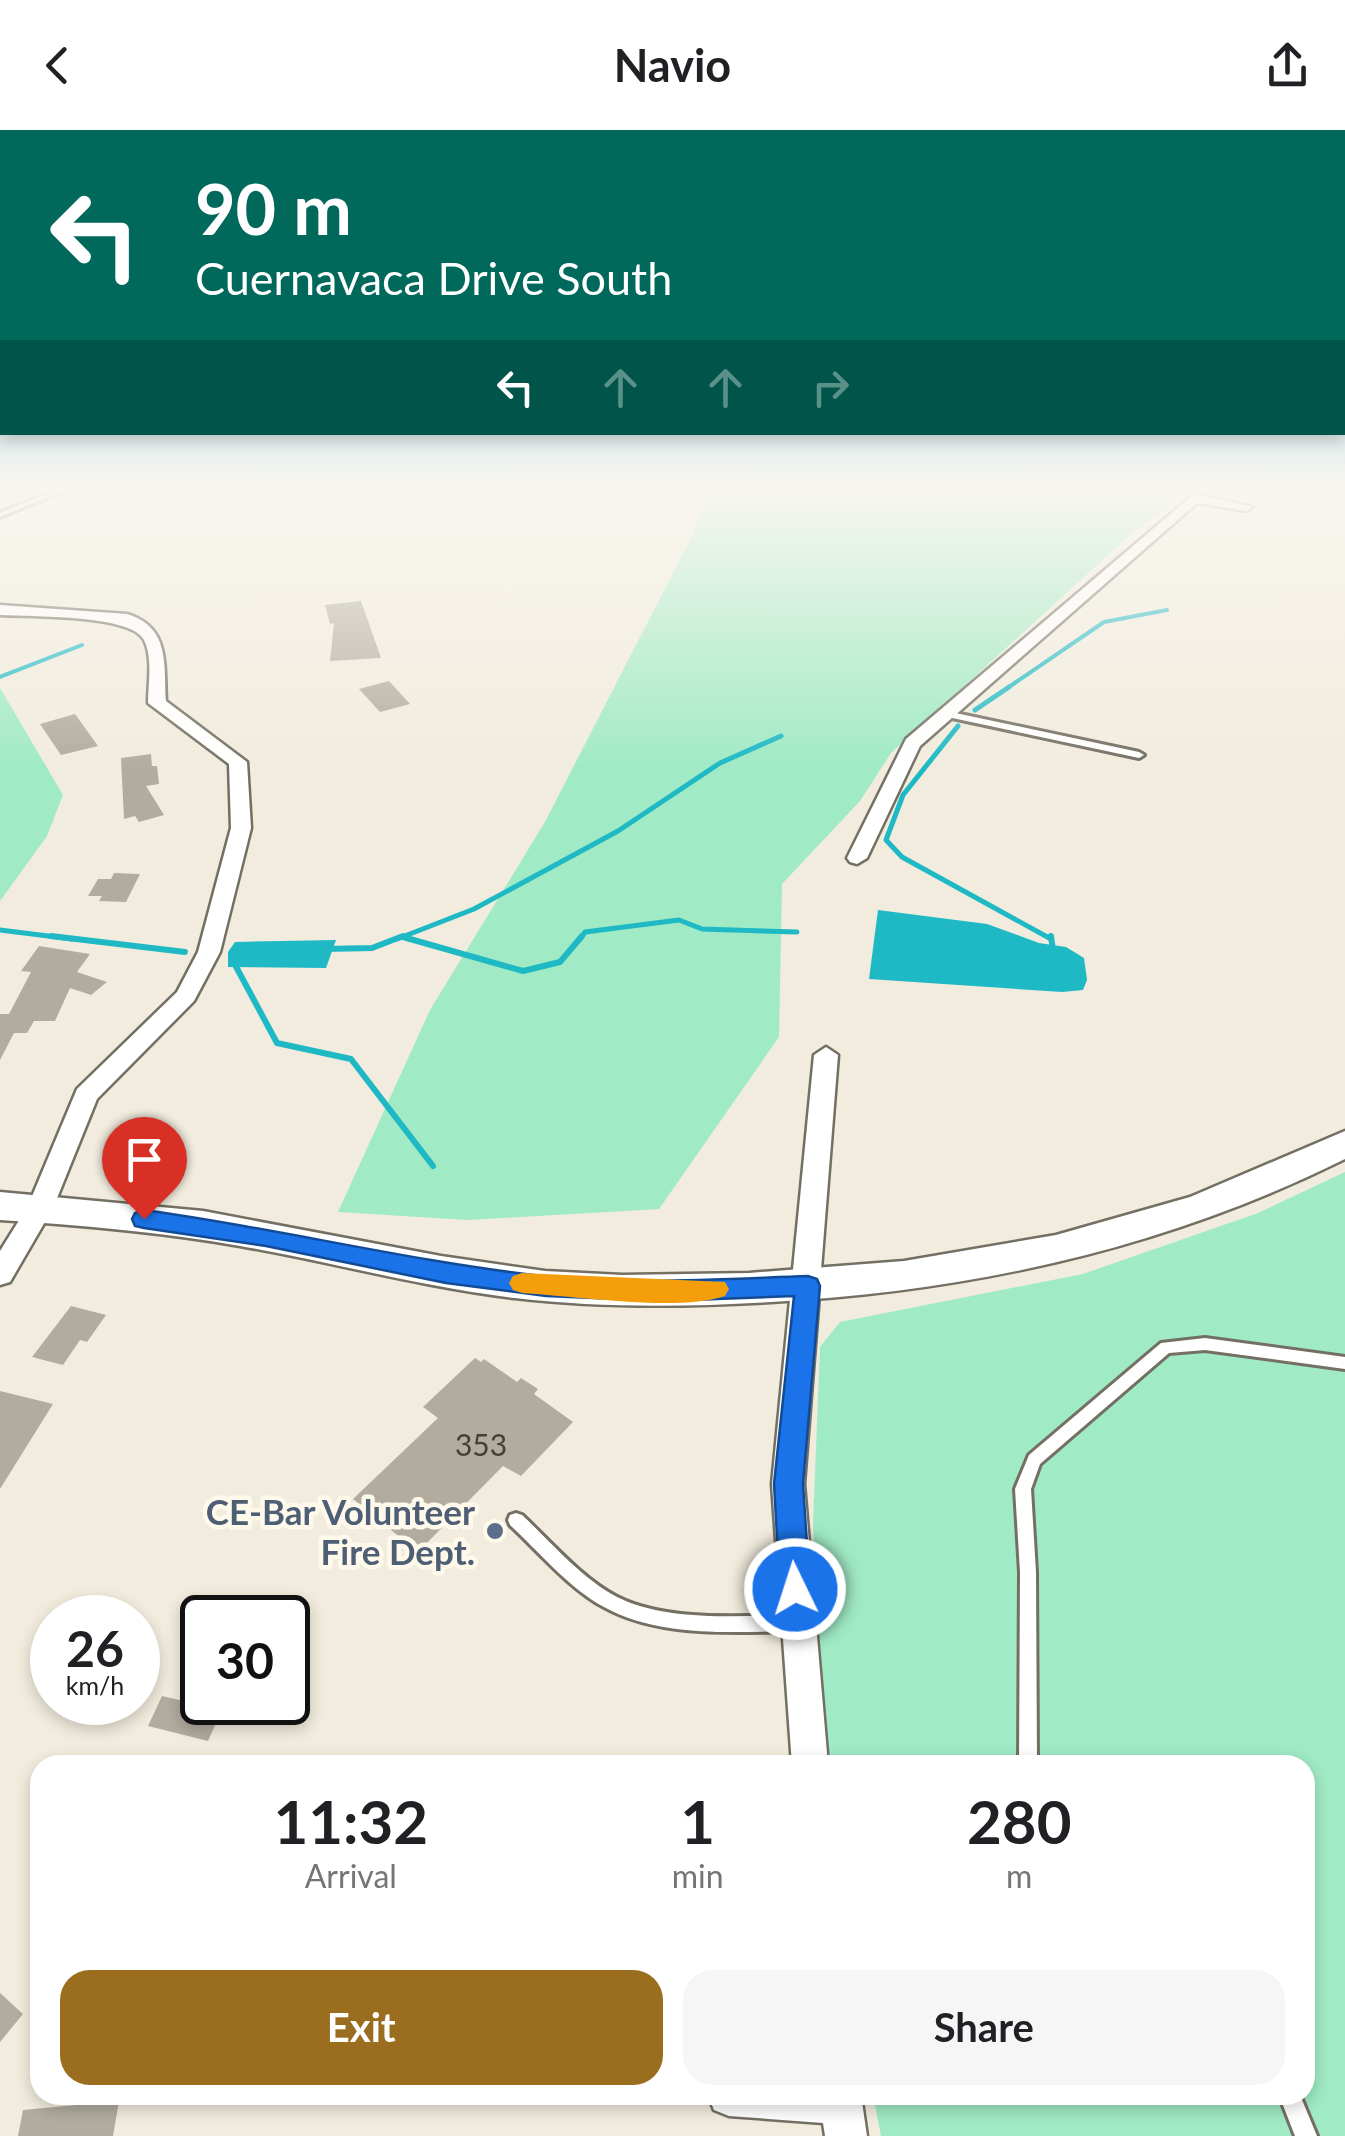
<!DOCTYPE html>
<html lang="en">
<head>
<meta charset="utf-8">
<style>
	:root { --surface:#fff; --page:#f6f6f6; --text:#202124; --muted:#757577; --accent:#9b6d1e }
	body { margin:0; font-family:Lato,sans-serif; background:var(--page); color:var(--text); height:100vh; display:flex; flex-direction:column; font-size:38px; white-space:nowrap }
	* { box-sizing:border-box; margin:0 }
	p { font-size:32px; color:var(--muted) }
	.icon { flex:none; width:55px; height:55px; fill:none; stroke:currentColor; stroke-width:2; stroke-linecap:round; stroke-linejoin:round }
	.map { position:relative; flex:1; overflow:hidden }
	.panel { position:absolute; left:30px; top:1625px; width:1285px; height:350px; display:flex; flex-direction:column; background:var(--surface); border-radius:30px; box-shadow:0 5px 15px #0003 }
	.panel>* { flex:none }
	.top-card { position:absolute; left:0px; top:0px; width:1345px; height:305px; box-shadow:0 5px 15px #0003; background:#00695c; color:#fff; overflow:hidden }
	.speed { position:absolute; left:30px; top:1465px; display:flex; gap:20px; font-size:50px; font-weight:700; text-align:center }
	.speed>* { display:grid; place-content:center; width:130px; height:130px; border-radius:50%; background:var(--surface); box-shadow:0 5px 15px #0003; line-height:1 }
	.speed small { font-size:25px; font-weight:400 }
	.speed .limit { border:5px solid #111; border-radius:15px; background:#fff; color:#111 }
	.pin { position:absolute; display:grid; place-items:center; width:85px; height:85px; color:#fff; margin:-102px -42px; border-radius:50% 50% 50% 0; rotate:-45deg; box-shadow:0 0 10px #0007 }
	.pin .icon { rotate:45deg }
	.me { position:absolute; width:110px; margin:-55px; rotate:356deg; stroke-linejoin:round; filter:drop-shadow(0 0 8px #0008) }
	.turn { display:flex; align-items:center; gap:35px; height:210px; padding:0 30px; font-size:45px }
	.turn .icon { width:130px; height:130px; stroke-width:2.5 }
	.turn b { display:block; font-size:70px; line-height:85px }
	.lanes { display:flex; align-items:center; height:95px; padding:0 30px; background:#0003; justify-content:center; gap:50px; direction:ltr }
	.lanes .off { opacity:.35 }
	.eta { display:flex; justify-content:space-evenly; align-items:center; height:170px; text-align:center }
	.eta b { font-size:60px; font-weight:700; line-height:70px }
	.primary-button { display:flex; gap:20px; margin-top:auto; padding:20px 30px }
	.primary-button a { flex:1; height:115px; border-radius:30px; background:var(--accent); color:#fff; font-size:40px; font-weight:700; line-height:115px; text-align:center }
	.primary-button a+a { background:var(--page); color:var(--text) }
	header { display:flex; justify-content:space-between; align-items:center; height:130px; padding:0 30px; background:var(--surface); font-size:45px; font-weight:700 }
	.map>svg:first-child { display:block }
</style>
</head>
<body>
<header><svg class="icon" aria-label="back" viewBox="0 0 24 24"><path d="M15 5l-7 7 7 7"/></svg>Navio<svg class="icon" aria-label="share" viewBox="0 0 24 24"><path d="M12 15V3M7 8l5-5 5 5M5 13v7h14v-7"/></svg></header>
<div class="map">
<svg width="1345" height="2006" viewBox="0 0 1345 2006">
	<rect width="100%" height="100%" fill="#f1ecdd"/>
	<!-- green -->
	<g fill="#a0eac5">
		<polygon points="709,359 1193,359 1130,405 891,623 860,671 782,754 779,907 659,1079 468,1090 338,1082 430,880 545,692 693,404"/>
		<polygon points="0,558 63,665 47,706 0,771"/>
		<polygon points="1345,1042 1345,2006 881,2006 873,1965 1305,1965 1305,1635 830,1635 819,1526 813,1394 820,1217 840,1192 1083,1144 1258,1083"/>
	</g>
	<!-- water -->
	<g fill="#1eb9c5">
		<polygon points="878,780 987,794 1039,813 1066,817 1084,828 1087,850 1083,860 1062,862 869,849"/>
		<polygon points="336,810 326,838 228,837 228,822 235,812"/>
	</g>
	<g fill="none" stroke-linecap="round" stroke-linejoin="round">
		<!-- stream-far2 -->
		<g stroke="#1eb9c5" stroke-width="4">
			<polyline points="0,547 82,515"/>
			<polyline points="1006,559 1104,492 1167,480"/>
		</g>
		<!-- stream-far1 -->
		<g stroke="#1eb9c5" stroke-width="5">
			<polyline points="975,580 1009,557"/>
			<polyline points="958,596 903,665 886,710 902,727 1051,809"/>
			<polyline points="0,800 72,809"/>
			<polyline points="403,807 409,809"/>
			<polyline points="397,809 474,779 618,701 720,633 781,606"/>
			<polyline points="580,809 585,802 679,790 702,799 797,802"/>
		</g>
		<!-- stream -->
		<g stroke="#1eb9c5" stroke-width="6">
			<polyline points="51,806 185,822"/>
			<polyline points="1051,806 1053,821"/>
			<polyline points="403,807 523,841 560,832 582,806"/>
			<polyline points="325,819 372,818 403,806"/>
			<polyline points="233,831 277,913 351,929 433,1036"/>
		</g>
	</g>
	<!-- building -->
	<g fill="#b1ac9e">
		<polygon points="361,471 381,528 330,531 334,493 330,494 325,475"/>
		<polygon points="389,551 410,574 380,582 359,559"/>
		<polygon points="75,584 98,616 61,625 40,594"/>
		<polygon points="151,624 152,636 157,636 159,654 146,656 164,685 139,692 135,686 124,689 121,628"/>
		<polygon points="114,743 140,744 126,772 99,771 102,766 88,766 98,749 111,749"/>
		<polygon points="39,816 90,824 77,842 107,852 91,865 70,858 55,891 34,891 27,903 14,903 0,930 0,884 9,884 31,842 21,841"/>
		<polygon points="71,1176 106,1185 87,1212 80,1210 63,1235 32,1227"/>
		<polygon points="475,1228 481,1232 484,1229 517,1252 521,1248 538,1259 534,1264 573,1292 521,1346 503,1336 418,1422 353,1369 438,1288 423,1277"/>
		<polygon points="0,1261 53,1274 0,1359"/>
		<polygon points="162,1566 222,1580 208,1611 148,1596"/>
		<polygon points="0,1863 23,1884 0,1912"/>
		<polygon points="77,1965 120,1965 113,2006 18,2006 23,1980 76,1975"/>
	</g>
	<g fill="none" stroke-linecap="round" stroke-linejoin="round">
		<!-- lane casing -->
		<g stroke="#736f62" stroke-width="6">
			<g id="lane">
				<polygon points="59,359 68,359 0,387 0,383"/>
				<polygon points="946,581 1139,622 1144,625 1139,628 943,586 943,582"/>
				<polygon points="1205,1208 1345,1227 1345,1239 1205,1220 1169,1223 1040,1334 1031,1359 1036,1442 1037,1635 1019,1635 1020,1442 1015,1359 1029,1325 1161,1213"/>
				<path d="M516 1383 522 1385C550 1411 582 1449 617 1467 666 1492 741 1486 795 1485L801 1487 803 1493 801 1499 795 1501C733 1502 660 1508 604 1477 570 1459 539 1422 510 1395L508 1390 510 1385Z"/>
				<polygon points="1279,1965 1300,1965 1317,2006 1295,2006"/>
			</g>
		</g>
		<!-- street casing -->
		<g stroke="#736f62" stroke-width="5">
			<g id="street">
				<polygon points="1194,364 1253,377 1246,381 1197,373 920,616 867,728 857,734 850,732 847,728 906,609"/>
				<path d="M0 475 127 484C170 497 164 534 166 571L247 632 251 698 220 822 194 871 97 969 53 1078 10 1152 0 1155V1121L28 1076 77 959 177 862 198 822 231 698 229 634 148 573C148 554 153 528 144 510 131 484 29 487 0 485Z"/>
				<polygon points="826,917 838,925 804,1354 828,1635 792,1635 772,1354 814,925"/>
				<polygon points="708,1965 861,1965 867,2006 825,2006 823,1993 729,1986 714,1980"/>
			</g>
		</g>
		<!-- secondary casing -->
		<g stroke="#736f62" stroke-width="5">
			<path id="secondary" d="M1345 1001V1029C1164 1119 972 1161 771 1172 685 1177 600 1178 515 1168 422 1157 332 1132 240 1116 161 1102 80 1095 0 1090V1062L203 1081 441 1126 545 1141 622 1145 749 1143 904 1131 1056 1105 1190 1067Z"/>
		</g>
		<!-- lane -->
		<use href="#lane" fill="#fff" fill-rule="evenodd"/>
		<!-- street -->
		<use href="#street" fill="#fff" fill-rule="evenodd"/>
		<!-- secondary -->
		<use href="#secondary" fill="#fff" fill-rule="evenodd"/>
	</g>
	<!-- sky -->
	<linearGradient id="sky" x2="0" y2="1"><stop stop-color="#57b6da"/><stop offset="0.56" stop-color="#f9f6f0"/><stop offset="1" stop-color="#f9f6f0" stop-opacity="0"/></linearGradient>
	<rect width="1345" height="640" fill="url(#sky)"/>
	<!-- route -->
	<path fill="#1a73e8" stroke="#114b97" stroke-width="2.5" d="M144 1080C277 1098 408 1131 542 1146 630 1155 720 1149 808 1146L817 1149 820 1156 803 1354 810 1459 806 1469 795 1473 784 1469 780 1459 774 1354 794 1166 664 1171 546 1166 446 1153 266 1116 144 1098 135 1096 132 1089 135 1083Z"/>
	<!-- slow -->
	<path fill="#f59e0b" d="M522 1143 725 1152 729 1159 725 1166C678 1182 575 1166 522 1163L513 1160 509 1153 513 1146Z"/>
	<!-- markers -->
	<circle fill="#5c6f8a" stroke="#fef9ea" stroke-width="4" cx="495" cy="1401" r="10"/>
	<g text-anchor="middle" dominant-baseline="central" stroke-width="9" stroke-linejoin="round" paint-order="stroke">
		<!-- near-number labels -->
		<g font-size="30" fill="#434039">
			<text x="481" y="1314">353</text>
		</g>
		<!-- near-service labels -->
		<g font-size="35" font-weight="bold" fill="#4e5e75" stroke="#fef9ea" text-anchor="end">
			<text x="475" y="1381">CE-Bar Volunteer<tspan x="475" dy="40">Fire Dept.</tspan></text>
		</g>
	</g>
</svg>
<div class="speed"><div>26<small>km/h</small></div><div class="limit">30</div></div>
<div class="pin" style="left:144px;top:1089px;background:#d93025"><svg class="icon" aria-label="arrive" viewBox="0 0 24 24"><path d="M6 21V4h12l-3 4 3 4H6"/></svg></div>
<svg class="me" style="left:795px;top:1459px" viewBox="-20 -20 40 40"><circle r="17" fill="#1a73e8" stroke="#fff" stroke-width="3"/><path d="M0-11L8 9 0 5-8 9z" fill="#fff"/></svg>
<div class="top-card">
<div class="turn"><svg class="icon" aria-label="left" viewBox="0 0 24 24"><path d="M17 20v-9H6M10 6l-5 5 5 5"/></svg><div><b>90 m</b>Cuernavaca Drive South</div></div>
<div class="lanes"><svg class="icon" aria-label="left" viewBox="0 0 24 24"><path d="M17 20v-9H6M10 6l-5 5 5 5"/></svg><svg class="icon off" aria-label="ahead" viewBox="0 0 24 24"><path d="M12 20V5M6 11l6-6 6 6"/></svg><svg class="icon off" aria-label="ahead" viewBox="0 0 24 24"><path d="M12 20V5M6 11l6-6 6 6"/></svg><svg class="icon off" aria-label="right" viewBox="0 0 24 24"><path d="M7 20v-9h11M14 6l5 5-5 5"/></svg></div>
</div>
<section class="panel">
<div class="eta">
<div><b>11:32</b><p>Arrival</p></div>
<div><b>1</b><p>min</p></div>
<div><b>280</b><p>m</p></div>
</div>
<div class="primary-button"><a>Exit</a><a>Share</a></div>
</section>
</div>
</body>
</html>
